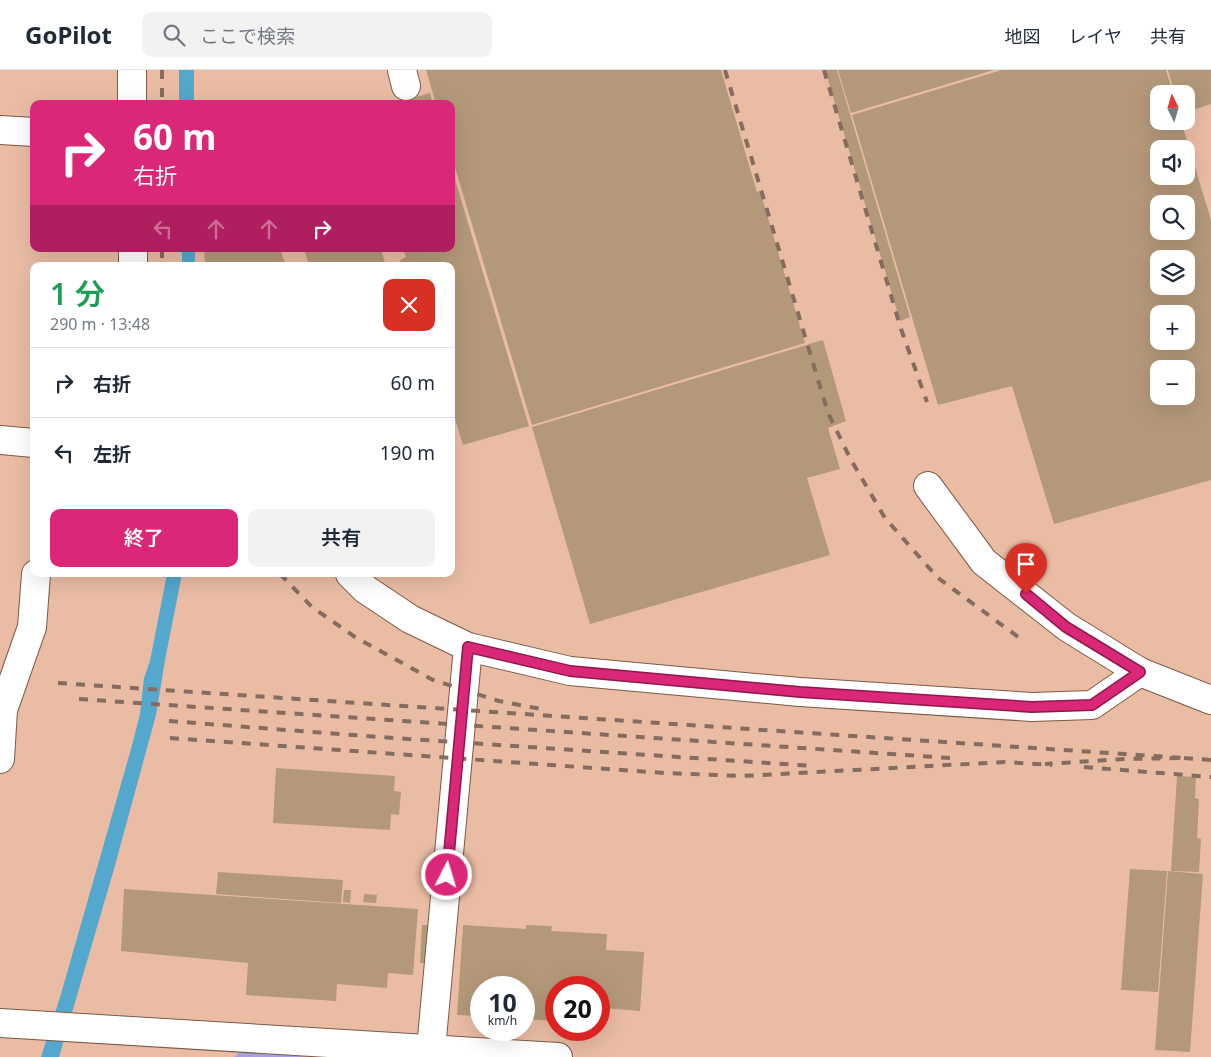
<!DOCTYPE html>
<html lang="ja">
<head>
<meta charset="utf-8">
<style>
	:root { --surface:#fff; --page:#f2f2f3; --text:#1f2937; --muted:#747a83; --line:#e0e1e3; --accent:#db2777 }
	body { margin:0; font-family:"Noto Sans","Noto Sans JP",sans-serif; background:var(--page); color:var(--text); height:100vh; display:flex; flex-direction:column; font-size:19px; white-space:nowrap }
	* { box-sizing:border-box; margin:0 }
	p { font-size:16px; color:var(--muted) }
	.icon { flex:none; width:28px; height:28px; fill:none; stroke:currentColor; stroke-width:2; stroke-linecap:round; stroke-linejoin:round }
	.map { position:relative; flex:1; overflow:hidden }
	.panel { position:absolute; left:30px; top:192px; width:425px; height:315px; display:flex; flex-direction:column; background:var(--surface); border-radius:10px; box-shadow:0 5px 20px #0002 }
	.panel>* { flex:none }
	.top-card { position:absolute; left:30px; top:30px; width:425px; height:152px; border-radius:10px; box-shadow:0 5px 20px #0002; background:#db2777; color:#fff; overflow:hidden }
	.needle { width:32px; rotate:355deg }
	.controls { position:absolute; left:1150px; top:15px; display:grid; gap:10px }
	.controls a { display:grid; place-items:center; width:45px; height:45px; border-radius:10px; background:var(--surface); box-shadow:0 5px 20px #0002; font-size:25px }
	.speed { position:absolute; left:470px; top:906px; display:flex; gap:10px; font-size:25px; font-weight:700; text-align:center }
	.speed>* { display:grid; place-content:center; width:65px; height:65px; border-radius:50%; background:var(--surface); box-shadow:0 5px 20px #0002; line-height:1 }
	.speed small { font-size:12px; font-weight:400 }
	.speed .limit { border:8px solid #d22; background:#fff; color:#111 }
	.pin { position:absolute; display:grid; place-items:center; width:42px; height:42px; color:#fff; margin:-51px -21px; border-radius:50% 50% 50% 0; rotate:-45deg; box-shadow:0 0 5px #0007 }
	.pin .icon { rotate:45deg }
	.me { position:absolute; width:55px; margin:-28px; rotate:5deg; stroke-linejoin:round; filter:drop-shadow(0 0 4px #0008) }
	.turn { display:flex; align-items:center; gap:18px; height:105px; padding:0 20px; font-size:22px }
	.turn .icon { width:65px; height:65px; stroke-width:2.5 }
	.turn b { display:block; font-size:35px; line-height:42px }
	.lanes { display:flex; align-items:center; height:48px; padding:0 20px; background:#0003; justify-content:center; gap:25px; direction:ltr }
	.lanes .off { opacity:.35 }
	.round { display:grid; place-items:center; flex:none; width:52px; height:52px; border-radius:10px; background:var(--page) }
	.head { display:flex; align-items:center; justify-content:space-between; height:85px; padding:0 20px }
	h1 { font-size:30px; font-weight:600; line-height:38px; color:#1e9e55 }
	.action { display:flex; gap:10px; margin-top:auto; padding:10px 20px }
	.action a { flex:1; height:58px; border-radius:10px; background:var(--accent); color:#fff; font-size:20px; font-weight:600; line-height:58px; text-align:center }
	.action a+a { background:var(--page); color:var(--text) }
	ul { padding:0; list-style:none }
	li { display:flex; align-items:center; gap:15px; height:70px; padding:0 20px; border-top:1px solid var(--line) }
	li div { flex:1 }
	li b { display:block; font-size:19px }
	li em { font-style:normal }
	header { display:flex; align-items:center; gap:30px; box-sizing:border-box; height:70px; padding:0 25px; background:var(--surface); border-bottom:1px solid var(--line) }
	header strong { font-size:24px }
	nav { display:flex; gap:28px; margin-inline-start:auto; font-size:18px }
	.search { width:350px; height:45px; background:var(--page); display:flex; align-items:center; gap:12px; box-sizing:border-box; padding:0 18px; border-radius:10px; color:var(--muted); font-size:19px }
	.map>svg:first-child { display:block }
</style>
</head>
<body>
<header>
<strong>GoPilot</strong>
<div class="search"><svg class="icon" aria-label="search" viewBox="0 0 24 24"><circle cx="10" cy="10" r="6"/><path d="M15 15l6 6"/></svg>ここで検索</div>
<nav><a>地図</a><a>レイヤ</a><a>共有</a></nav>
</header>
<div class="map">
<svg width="1211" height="987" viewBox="0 0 1211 987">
	<rect width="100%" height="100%" fill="#efc8b3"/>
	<!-- built -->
	<path fill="#eabca4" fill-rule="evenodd" d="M0 0H1211V987H0ZM1159 24H1186V51H1159ZM34 34H451V179H34ZM1159 79H1186V106H1159ZM1159 134H1186V161H1159ZM1159 189H1186V216H1159ZM34 196H451V504H34ZM1159 244H1186V271H1159ZM1159 299H1186V326H1159ZM481 918H524V960H481ZM556 918H599V960H556Z"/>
	<!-- green -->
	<polygon fill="#a7a1e0" points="240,982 310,987 234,987"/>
	<!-- water -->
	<g fill="#54a8cd">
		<rect x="179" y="0" width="15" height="34"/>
		<rect x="182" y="179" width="13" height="17"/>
		<polygon points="167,504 182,504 165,590 156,645 114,799 59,987 41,987 61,924 131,679 140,644 144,608 150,591"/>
	</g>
	<!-- building -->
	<g fill="#b4987a" fill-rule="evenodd">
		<polygon points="426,0 721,0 757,122 760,121 805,273 532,355 451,84 451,34 436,34"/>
		<polygon points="825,0 837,0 910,247 900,251"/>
		<polygon points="838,0 994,0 851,43"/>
		<path d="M1002 0H1166L1173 24H1159V51H1181L1211 150V410L1054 454 1012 316 938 335 852 45ZM1159 79H1186V106H1159ZM1159 134H1186V161H1159ZM1159 189H1186V216H1159ZM1159 244H1186V271H1159ZM1159 299H1186V326H1159Z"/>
		<polygon points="1168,0 1211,0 1211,34 1186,42 1186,24 1175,24"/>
		<polygon points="430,23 433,34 396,34 396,33"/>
		<polygon points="451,96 529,356 463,375 451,336 451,196 402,196 400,190 406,187 403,179 451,179"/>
		<polygon points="204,179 284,179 285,180 281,181 286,196 205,196"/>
		<polygon points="304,179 381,179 386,196 309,196"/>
		<polygon points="823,270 846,351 828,358 840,399 807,408 830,485 590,554 532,357"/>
		<polygon points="276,698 395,706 394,721 401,722 399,745 391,744 390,760 273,753"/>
		<polygon points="1177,706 1196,707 1195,728 1199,729 1197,768 1201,769 1199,802 1171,801"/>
		<polygon points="1130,799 1167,801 1158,922 1121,920"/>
		<polygon points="1168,801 1203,804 1190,982 1155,980"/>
		<polygon points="218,802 343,810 341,833 216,824"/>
		<polygon points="124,819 418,839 413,905 388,903 387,918 337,914 336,931 246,925 248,893 121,881"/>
		<polygon points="344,820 351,820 350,833 343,832"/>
		<polygon points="364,824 377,825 376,833 363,832"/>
		<polygon points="422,855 431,855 428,894 420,893"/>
		<polygon points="463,855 526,859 526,855 552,856 551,861 607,864 606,880 644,882 640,941 603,938 602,954 599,954 599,918 556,918 556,951 524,949 524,918 481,918 481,946 457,945"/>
	</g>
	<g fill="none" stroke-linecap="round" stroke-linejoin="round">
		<!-- minor casing -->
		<g stroke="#7c5a48" stroke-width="30">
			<g id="minor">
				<polyline points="132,0 132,34"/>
				<polyline points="402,0 406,16"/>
				<polyline points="0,60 34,62"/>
				<polyline points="133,179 133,196"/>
				<polyline points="0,370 34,373"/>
				<polyline points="928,416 984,492 1067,557 1140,602 1211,630"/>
				<polyline points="350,504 365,519 410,549 468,577 570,601 800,622 1032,637 1092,635 1140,602"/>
				<polyline points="0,689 3,640 32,557 36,504"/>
				<polyline points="0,953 558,987"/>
				<polyline points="431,979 468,577"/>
			</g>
		</g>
		<!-- minor -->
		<use href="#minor" stroke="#fff" stroke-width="28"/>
		<!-- rail -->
		<g stroke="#856c5f" stroke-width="4" stroke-dasharray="9 9" stroke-linecap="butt">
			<polyline points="162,0 162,34"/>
			<polyline points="725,0 828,343 851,390 885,448 938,508 1025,572"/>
			<polyline points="824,0 901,259 927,332"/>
			<polyline points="162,179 162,196"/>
			<polyline points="280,504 312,537 355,567 433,610 499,631 541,639"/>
			<polyline points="58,613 1184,688 1124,689 1045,694"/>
			<polyline points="79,629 950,688"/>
			<polyline points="169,651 379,667 813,696"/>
			<polyline points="170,668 664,703 742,706 1005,692 1052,695"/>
			<polyline points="1184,688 1211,690"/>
			<polyline points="1084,697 1211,707"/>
		</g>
	</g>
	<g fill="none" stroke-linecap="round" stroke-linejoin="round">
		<!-- route casing -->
		<g stroke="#8e194d" stroke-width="12">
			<polyline id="route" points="447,805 468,577 570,601 800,622 1032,637 1092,635 1140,602 1066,557 1026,524"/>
		</g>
		<!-- route -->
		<use href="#route" stroke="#db2777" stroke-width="9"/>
	</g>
</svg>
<div class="controls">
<a><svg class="needle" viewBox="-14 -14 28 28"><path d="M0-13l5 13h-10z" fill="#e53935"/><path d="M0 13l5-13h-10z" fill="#747a83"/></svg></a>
<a><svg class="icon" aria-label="sound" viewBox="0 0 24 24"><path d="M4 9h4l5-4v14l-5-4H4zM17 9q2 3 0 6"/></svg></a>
<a><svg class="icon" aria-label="search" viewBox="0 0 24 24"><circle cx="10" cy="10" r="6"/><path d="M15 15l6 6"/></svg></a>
<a><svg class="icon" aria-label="layers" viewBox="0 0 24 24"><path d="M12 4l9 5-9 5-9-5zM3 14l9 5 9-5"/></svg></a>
<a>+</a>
<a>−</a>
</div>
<div class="speed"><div>10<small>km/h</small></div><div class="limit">20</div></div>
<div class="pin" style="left:1026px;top:524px;background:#d93025"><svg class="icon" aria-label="arrive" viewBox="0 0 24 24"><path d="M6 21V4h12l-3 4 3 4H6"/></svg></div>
<svg class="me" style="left:447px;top:805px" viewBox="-20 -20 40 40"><circle r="17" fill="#db2777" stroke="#fff" stroke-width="3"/><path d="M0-11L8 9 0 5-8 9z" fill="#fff"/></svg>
<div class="top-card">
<div class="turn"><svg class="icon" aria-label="right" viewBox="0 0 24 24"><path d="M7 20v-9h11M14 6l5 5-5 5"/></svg><div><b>60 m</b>右折</div></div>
<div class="lanes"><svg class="icon off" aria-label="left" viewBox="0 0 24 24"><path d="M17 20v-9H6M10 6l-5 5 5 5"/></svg><svg class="icon off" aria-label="ahead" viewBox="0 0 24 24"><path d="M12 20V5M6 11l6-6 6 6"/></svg><svg class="icon off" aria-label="ahead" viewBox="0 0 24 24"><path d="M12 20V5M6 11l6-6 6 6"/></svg><svg class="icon" aria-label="right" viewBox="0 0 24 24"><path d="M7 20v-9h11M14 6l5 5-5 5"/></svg></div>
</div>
<section class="panel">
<div class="head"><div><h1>1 分</h1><p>290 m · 13:48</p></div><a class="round" style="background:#d93025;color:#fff"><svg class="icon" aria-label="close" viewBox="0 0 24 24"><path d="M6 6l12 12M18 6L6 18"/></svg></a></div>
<ul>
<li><svg class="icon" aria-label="right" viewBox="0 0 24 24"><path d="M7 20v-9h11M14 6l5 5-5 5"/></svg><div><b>右折</b></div><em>60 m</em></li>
<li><svg class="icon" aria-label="left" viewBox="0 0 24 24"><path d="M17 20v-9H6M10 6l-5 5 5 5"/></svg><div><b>左折</b></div><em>190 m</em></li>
</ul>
<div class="action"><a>終了</a><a>共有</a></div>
</section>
</div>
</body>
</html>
